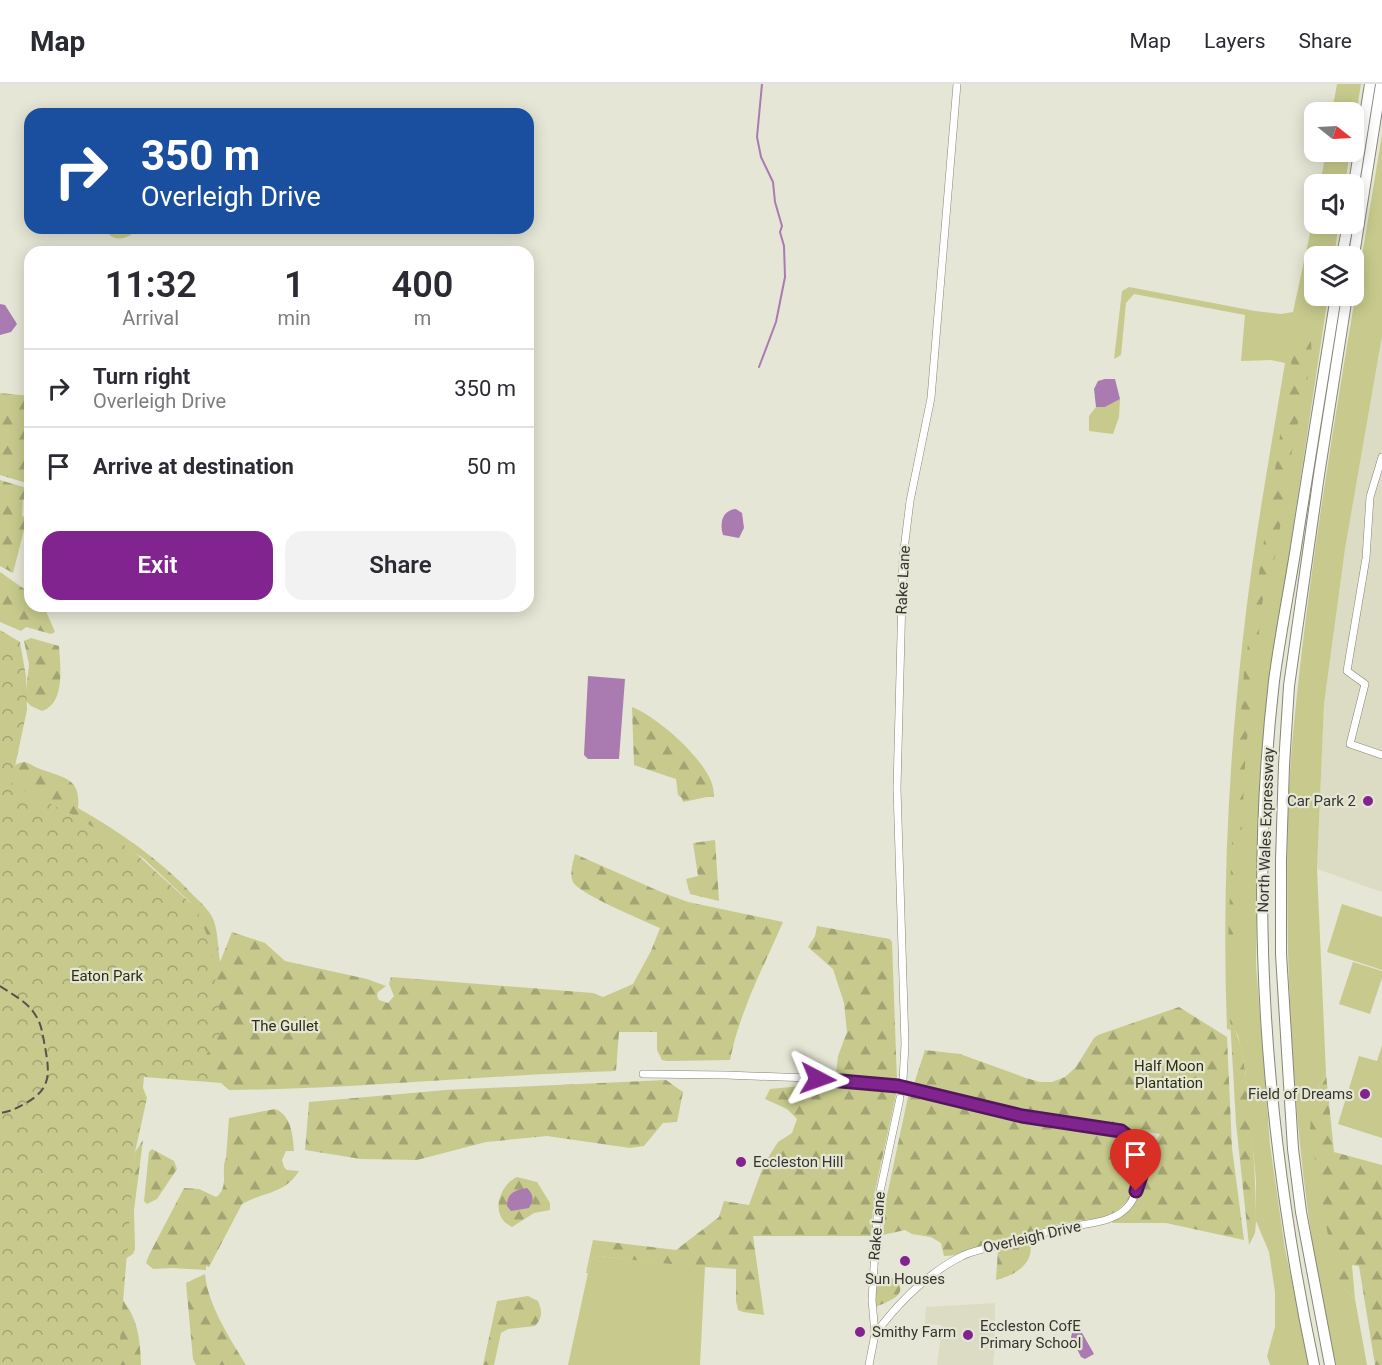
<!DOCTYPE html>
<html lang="en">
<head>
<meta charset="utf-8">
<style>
	:root { --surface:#fff; --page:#f2f2f3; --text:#2b2b33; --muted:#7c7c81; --line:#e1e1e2; --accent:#822490 }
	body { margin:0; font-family:Roboto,sans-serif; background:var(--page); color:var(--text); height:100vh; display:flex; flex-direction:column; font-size:22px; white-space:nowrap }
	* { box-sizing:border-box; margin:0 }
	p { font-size:20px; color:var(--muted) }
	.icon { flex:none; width:33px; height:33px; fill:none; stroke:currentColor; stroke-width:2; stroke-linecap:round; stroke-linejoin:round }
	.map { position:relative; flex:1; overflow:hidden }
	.sheet { position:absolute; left:24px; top:162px; width:510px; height:366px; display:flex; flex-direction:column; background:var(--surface); border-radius:18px; box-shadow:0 3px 15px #0003 }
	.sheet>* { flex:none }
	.top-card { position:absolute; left:24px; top:24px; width:510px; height:126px; border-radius:18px; box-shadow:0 3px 15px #0003; background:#1a4fa0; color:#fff; overflow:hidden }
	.needle { width:39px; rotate:108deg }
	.buttons { position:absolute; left:1304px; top:18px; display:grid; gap:12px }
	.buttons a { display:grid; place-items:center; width:60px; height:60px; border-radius:12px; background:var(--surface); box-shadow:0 3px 15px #0003; font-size:30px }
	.pin { position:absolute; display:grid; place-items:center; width:51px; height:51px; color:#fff; margin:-62px -26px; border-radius:50% 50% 50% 0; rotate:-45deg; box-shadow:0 0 6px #0007 }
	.pin .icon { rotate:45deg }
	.me { position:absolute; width:66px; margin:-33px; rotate:94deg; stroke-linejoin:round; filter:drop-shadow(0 0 4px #0008) }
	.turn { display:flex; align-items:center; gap:21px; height:126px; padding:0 18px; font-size:27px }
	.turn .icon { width:78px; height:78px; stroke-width:2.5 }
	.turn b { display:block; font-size:42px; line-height:51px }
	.eta { display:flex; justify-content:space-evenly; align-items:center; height:102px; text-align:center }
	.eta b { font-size:36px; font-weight:600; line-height:42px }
	.action { display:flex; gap:12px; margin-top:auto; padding:12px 18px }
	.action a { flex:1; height:69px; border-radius:18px; background:var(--accent); color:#fff; font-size:24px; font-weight:600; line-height:69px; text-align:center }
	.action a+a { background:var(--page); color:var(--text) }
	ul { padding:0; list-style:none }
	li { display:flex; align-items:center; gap:18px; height:78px; padding:0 18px; border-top:2px solid var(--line) }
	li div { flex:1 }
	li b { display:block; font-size:22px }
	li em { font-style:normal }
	header { display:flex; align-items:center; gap:36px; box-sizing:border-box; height:84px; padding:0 30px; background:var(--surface); border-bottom:2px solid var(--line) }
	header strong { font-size:28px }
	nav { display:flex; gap:33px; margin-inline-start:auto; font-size:21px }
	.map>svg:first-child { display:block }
</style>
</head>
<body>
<header>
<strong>Map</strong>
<nav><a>Map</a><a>Layers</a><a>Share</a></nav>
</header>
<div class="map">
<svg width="1382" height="1281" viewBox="0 0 1382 1281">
	<defs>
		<pattern id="forest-firs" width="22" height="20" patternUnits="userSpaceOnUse" patternTransform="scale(1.5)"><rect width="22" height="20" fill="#c7ca8c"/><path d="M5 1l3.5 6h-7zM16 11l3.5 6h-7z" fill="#a2a573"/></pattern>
		<pattern id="park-crowns" width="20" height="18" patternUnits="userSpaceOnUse" patternTransform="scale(1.5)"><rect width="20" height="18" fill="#c7ca8c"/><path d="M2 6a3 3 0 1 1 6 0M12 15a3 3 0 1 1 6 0" fill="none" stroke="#a2a573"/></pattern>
	</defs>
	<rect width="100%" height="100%" fill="#e5e6d5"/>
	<!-- built -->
	<g fill="#dbdcc3">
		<polygon points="1382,252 1382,808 1317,785 1324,620 1345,465"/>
		<polygon points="995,1219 995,1262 993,1281 937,1281 942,1241 925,1240 926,1223"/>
	</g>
	<!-- grass -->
	<g fill="#c7ca8c">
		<polygon points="1337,0 1361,0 1353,50 1353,28 1332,28"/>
		<path d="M1382 50V252L1345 465 1324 620 1317 785 1326 990 1313 1014 1344 1205 1355 1215 1367 1281H1336C1304 1145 1292 1005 1288 866 1287 802 1286 737 1291 673 1309 464 1349 257 1382 50Z"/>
		<polygon points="1326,68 1350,68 1345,100 1320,100"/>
		<path d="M1314 131V140H1339L1334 172H1314V212H1328L1272 584 1258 735 1256 881 1270 1061 1285 1165 1310 1281H1270L1267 1272 1275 1243V1208L1269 1168 1256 1137V1096L1245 985 1238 952 1230 936 1231 946 1227 945C1222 814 1228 684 1243 554 1253 462 1270 370 1285 279L1271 276 1241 277 1245 231 1134 210 1126 219 1121 271 1114 275 1122 207 1129 203 1255 227 1281 230 1293 228Z"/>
		<polygon points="1120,315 1119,333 1113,350 1089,347 1089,332 1096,323 1105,323"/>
		<polygon points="1342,820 1382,833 1382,886 1327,868"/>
		<polygon points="1353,878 1382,887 1382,894 1370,930 1339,920"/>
		<polygon points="1382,961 1382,1054 1338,1040 1359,972 1377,977"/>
		<polygon points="599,1172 705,1183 700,1281 568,1281 591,1175"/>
	</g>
	<!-- forest -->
	<g fill="url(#forest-firs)">
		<path d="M104 144H138C128 156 113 160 104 144Z"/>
		<polygon points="1298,252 1303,252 1311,258 1312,273 1292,367 1276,469 1263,513 1246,664 1237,831 1234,848 1228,863 1232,756 1244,587 1295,254"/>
		<polygon points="0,309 30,312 30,400 0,391"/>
		<polygon points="0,396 30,405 29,414 23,416 22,432 27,434 13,489 0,482"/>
		<polygon points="0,488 30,509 30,522 43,522 45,525 55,548 51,550 26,543 21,547 0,538"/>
		<path d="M31 554 59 562C60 581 66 619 42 627L31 622 25 616 29 580 24 557Z"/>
		<path d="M632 623C657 633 695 667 708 691 712 697 714 706 714 713H707L683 718 682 714 678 711 676 695 634 681Z"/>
		<path d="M25 678C31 680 36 684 43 686 65 694 81 695 78 724 120 748 161 776 194 812 201 819 211 828 214 837 218 849 218 865 220 878L232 848 265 859 285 877 367 895 386 902 378 908 377 912 379 916 388 919 394 912 389 900 391 893 593 909 603 913 633 900 651 867 660 844C645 837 579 810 573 798 569 790 573 778 575 770L661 808 688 818 783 838C763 884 740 926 730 976L667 977 662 976 657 966V948H619L616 987C486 991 358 1005 229 1006L199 980 191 819 143 774 71 730 0 720 11 684 19 679Z"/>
		<polygon points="715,756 719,817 690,810 686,795 698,792 693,759"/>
		<polygon points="817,842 890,855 892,858 897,997 836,990 838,972 847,948 844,919 833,885 808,863 815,852"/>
		<polygon points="1179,923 1227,953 1232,1064 1244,1156 1166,1139 1112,1139 1115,1133 1127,1124 1141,1100 1150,1068 1160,1050 1047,1032 913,1003 925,966 960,970 1026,994 1040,998 1052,998 1065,993 1076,983 1094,954 1098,951"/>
		<path d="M1230 934C1244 962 1246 994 1250 1025 1253 1063 1256 1100 1256 1137L1255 1149 1249 1161 1236 1039Z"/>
		<polygon points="1326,990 1334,1068 1382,1081 1382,1281 1375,1281 1359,1182 1352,1181 1355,1215 1344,1205 1333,1181 1310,1045 1313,1014"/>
		<polygon points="666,996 683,1008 677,1038 663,1039 644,1062 630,1064 547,1052 486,1058 417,1076 361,1075 305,1066 309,1018 446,1006"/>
		<polygon points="811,997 832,998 897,1006 874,1112 871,1152 753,1152 764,1231 743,1228 738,1226 736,1217 736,1185 689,1182 599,1172 591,1175 588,1189 586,1189 593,1156 676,1166 719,1133 724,1117 749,1121 764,1080 778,1058 792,1049 797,1035 787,1025 765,1015 770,1005 802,1002"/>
		<path d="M909 1008 943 1015 974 1027 1140 1058 1144 1062C1142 1084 1138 1109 1120 1124 1106 1137 1081 1135 1063 1139 1035 1146 1007 1155 979 1163 965 1167 959 1172 944 1172L941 1159 931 1153 912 1150 905 1146 883 1151 885 1121Z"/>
		<path d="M275 1025C291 1031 293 1051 294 1067H286L282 1076 284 1083 287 1086 299 1087C285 1110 263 1108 242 1120L209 1183 206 1182V1186L172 1184 153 1185 146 1179 149 1171 184 1104 199 1105 216 1113C230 1103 220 1087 226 1074L229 1034Z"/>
		<polygon points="143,1056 134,1126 135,1165 133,1170 125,1175 135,1068"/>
		<polygon points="152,1065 174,1077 177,1085 157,1115 147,1120 144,1117 149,1068"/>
		<path d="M517 1093 537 1098 550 1119V1126L534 1129 512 1143C509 1141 505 1139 503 1136 492 1122 503 1099 517 1093Z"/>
		<path d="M1029 1156C1037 1178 1015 1192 996 1196L998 1165Z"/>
		<path d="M205 1190C208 1222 230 1254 246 1281H196L193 1275 186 1199Z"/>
		<path d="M891 1194C896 1196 896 1194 899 1200 906 1213 885 1218 876 1223V1204L882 1198Z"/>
		<path d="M119 1212C138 1232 140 1255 141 1281H116Z"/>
		<path d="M528 1212 538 1217C542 1227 543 1233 535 1242L508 1245 501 1249 494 1281H483L497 1217Z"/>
	</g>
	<!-- park -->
	<polygon fill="url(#park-crowns)" points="0,546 20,558 26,592 27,626 11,701 71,730 132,766 196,824 211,861 222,947 200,980 222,999 144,993 143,1004 147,1014 135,1068 118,1281 0,1281"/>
	<!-- water -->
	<g fill="#a97bb1">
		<polygon points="0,220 5,221 17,240 11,248 0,251"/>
		<polygon points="1105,295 1115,295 1120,315 1105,323 1096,323 1094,305 1098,297"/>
		<path d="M736 425 742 429 744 444 739 454 723 451C719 438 723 426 736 425Z"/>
		<polygon points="588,592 625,595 619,675 588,675 584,671"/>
		<path d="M527 1104C534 1111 534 1115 529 1124L511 1127 507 1122C507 1109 515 1106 527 1104Z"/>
		<polygon points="1073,1245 1081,1247 1094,1270 1085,1275 1081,1273 1071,1253"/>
	</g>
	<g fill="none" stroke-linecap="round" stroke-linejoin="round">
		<!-- stream -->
		<polyline stroke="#a97bb1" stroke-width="2" points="759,283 776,238 785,193 784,162 780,148 782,142 775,118 773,98 761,73 757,53 762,0"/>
		<!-- minor casing -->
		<g stroke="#858676" stroke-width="8">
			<g id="minor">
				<polyline points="1382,373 1370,413 1366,474 1347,587 1365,600 1350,660 1382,671"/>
				<polyline points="643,990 726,991 835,995 898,1002 1022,1032 1143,1051"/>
				<polyline points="903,996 905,960 897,704 903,474 910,417 931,314 957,0"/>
				<path d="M875 1250C899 1218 926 1190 962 1172 975 1166 988 1164 1002 1161 1024 1155 1045 1147 1068 1143 1089 1139 1116 1139 1130 1120 1136 1112 1138 1099 1141 1090 1148 1067 1142 1062 1124 1049"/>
				<polyline points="869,1281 875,1250 872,1216 878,1117 900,1014"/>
			</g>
		</g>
		<!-- highway casing -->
		<g stroke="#858676" stroke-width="12">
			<g id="highway">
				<polyline points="1353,106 1370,0"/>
				<polyline points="1342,172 1348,140"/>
				<polyline points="1353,177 1381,0"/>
				<path d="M1314 1281C1267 1058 1248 824 1274 597 1280 552 1289 507 1296 463 1309 379 1323 295 1336 212"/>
				<polyline points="1330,1281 1301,1128 1293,1065 1281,870 1281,776 1284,681 1289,602 1319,391 1347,212"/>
			</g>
		</g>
		<!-- minor -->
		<use href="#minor" stroke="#fff" stroke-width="7"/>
		<!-- highway -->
		<use href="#highway" stroke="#fff" stroke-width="10"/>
		<!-- rail -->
		<path stroke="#53544c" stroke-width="2" stroke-dasharray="9 4.5" stroke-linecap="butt" d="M0 902C13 911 28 918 36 932 42 941 43 953 45 963 50 990 51 1005 26 1019 17 1024 10 1028 0 1029"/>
	</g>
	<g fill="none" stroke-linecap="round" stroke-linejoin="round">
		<!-- route casing -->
		<g stroke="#54175e" stroke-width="15">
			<polyline id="route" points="818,995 898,1002 1022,1032 1121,1047 1143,1064 1145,1072 1143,1086 1136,1107"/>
		</g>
		<!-- route -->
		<use href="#route" stroke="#822490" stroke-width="10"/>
	</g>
	<!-- markers -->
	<g fill="#822490" stroke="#e5e6d5" stroke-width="2">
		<circle cx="1368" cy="717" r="6"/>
		<circle cx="1365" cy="1010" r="6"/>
		<circle cx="741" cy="1078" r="6"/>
		<circle cx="905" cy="1177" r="6"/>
		<circle cx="860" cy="1248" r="6"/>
		<circle cx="968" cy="1251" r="6"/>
	</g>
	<g text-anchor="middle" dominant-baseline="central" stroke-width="4.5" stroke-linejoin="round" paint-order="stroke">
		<!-- street labels -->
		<g font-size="15" fill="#363630" stroke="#e5e6d5">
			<text transform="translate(903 496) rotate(-87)">Rake Lane</text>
			<text transform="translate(1266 746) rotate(-88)">North Wales Expressway</text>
			<text transform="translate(877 1142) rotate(-85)">Rake Lane</text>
			<text transform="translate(1032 1153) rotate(-13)">Overleigh Drive</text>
		</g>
		<!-- poi labels -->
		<g font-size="15" fill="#363630" stroke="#e5e6d5" text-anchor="start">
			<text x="1356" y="717" text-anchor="end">Car Park 2</text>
			<text x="1353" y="1010" text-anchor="end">Field of Dreams</text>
			<text x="753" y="1078">Eccleston Hill</text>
			<text x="905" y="1195" text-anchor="middle">Sun Houses</text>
			<text x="980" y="1242">Eccleston CofE<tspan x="980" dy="17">Primary School</tspan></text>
			<text x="872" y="1248">Smithy Farm</text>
		</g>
		<!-- park labels -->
		<g font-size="15" fill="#2e2f0e" stroke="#e5e6d5">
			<text x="107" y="892">Eaton Park</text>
			<text x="285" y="942">The Gullet</text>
			<text x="1169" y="982">Half Moon<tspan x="1169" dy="17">Plantation</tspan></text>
		</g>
	</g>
</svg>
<div class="buttons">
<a><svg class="needle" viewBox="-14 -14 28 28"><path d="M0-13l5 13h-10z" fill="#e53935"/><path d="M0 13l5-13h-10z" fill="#7c7c81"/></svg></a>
<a><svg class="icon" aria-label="sound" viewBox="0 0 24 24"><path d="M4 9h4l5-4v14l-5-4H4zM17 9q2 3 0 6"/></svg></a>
<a><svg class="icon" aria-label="layers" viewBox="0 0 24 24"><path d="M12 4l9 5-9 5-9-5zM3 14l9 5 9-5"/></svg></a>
</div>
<div class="pin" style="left:1136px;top:1107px;background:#d93025"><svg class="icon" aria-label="arrive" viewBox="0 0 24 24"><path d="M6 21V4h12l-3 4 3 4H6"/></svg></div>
<svg class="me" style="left:818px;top:995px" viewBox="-20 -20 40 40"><path d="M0-17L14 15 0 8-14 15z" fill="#822490" stroke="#fff" stroke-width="4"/></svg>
<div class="top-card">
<div class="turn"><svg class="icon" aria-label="right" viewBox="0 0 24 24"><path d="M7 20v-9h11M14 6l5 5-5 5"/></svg><div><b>350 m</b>Overleigh Drive</div></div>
</div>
<section class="sheet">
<div class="eta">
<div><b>11:32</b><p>Arrival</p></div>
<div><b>1</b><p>min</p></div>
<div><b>400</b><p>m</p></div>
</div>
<ul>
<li><svg class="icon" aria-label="right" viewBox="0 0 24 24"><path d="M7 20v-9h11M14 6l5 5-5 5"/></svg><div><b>Turn right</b><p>Overleigh Drive</p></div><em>350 m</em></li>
<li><svg class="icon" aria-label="arrive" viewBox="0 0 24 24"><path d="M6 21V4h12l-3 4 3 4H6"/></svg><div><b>Arrive at destination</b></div><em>50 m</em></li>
</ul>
<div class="action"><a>Exit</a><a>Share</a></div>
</section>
</div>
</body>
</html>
